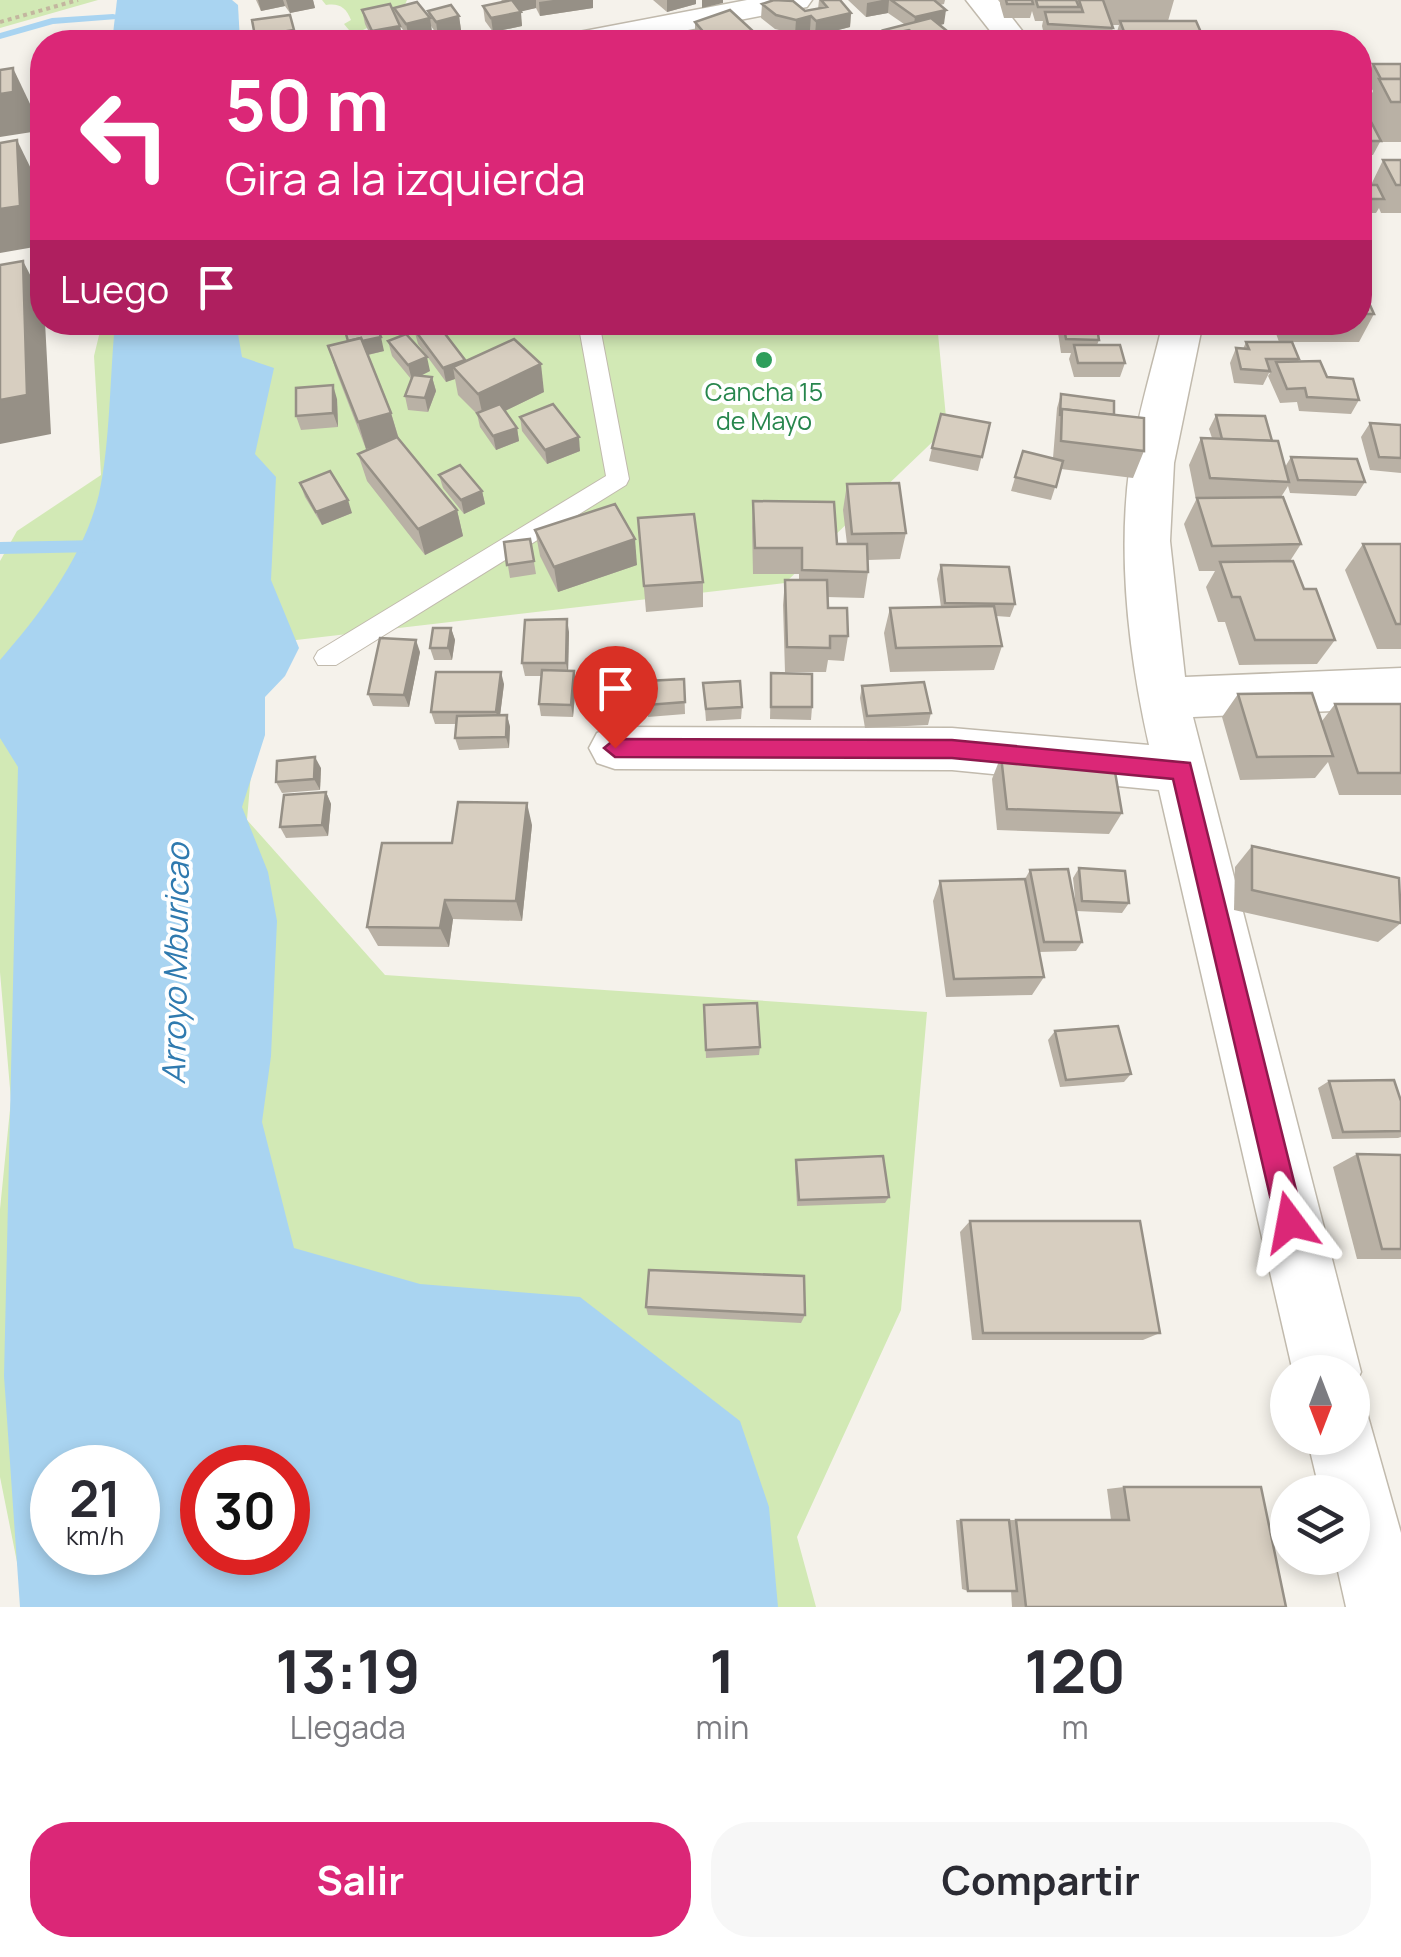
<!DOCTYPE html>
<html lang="es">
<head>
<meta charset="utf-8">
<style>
	:root { --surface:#fff; --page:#f7f7f7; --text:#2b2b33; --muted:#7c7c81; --accent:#db2777 }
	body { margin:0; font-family:Manrope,sans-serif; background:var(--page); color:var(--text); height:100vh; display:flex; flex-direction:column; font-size:38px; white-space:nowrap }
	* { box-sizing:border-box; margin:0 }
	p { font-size:32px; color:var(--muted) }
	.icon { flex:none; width:55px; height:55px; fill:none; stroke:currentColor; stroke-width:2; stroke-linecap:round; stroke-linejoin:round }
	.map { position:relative; height:1607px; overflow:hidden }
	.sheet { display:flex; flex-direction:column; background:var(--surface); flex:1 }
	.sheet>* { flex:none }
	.top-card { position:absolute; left:30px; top:30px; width:1342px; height:305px; border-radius:40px; box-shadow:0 5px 15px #0003; background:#db2777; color:#fff; overflow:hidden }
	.needle { width:65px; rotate:180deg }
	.buttons { position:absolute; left:1270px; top:1355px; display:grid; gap:20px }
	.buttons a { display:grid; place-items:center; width:100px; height:100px; border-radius:50%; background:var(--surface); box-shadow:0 5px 15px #0003; font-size:50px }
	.speed { position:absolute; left:30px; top:1445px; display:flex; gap:20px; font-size:50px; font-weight:700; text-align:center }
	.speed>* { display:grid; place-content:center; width:130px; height:130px; border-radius:50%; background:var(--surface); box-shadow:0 5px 15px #0003; line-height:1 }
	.speed small { font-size:25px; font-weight:400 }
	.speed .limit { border:15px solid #d22; background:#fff; color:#111 }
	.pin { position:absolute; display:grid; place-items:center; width:85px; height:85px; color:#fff; margin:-102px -42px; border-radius:50% 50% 50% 0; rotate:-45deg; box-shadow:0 0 10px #0007 }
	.pin .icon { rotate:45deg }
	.me { position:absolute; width:110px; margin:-55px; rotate:347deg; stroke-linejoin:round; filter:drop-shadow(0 0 8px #0008) }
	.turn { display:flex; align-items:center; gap:35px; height:210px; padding:0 30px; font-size:45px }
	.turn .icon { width:130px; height:130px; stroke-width:2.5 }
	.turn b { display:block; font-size:70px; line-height:85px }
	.then { display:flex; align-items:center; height:95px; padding:0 30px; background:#0003; gap:20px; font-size:38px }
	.eta { display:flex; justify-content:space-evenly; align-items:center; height:170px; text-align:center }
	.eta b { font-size:60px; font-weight:700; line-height:70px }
	.cta { display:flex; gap:20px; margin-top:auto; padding:20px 30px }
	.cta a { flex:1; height:115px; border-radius:40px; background:var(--accent); color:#fff; font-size:40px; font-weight:700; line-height:115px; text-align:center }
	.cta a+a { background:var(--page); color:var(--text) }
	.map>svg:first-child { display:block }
</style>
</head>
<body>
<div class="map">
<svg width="1401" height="1607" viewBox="0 0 1401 1607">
	<rect width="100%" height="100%" fill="#f5f2eb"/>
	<!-- green -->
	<g fill="#d2e9b5" fill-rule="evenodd">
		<polygon points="0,0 98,0 0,28"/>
		<path d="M322 0H407L402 11 363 30H349L344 24 351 20C346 7 339 3 326 5Z"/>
		<path d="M102 323H937L947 428 785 583 262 644 247 820 385 975 927 1012 901 1310 797 1537 816 1607H26L0 1477V1209L11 1100 0 972V561L17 531 101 475 94 356ZM52 1468H138V1552H52ZM202 1468H288V1552H202Z"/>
	</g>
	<!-- water -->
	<g fill="#a9d4f1" fill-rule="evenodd">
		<polygon points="117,0 232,0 238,5 240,42 112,42"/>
		<path d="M115 323H243L237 328 242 357 274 368 255 454 276 477 271 580 299 648 285 676 265 697V735L242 807 268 872 277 921 271 1056 262 1122 294 1248 420 1284 580 1297 740 1421 769 1507 778 1607H20L4 1376 18 767 0 738V660C41 613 84 556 99 494 110 445 110 374 115 323ZM52 1468H138V1552H52ZM202 1468H288V1552H202Z"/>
	</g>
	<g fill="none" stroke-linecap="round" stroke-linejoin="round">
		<!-- stream -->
		<g fill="#a9d4f1" fill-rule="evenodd">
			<polygon points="113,14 117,15 117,19 53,24 0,39 0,33 52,18"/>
			<polygon points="99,540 107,546 99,552 0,554 0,542"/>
		</g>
		<!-- service casing -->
		<g stroke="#c1baad" stroke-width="2">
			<polygon id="service" points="578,322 599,322 629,479 626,485 336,665 318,665 314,658 318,651 606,476"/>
		</g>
		<!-- minor casing -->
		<g stroke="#c1baad" stroke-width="3">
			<g id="minor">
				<polygon points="747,0 812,0 807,7 796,9 626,42 563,42 568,35 579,32"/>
				<polygon points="966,0 998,0 1031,42 999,42"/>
				<path d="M1163 322H1203L1174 463 1170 541 1185 677 1401 668V708L1193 717 1361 1372 1352 1392V1372H1293L1159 790 952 770 615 769 597 763 589 748 597 733 615 727 952 728 1149 745C1129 656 1117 555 1130 464 1137 417 1152 369 1163 322Z"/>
				<polygon points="1352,1408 1367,1413 1401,1533 1401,1607 1346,1607 1335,1558 1352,1558 1352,1492 1320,1492 1307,1438 1352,1438"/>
			</g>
		</g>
		<!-- path -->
		<polyline stroke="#c3b69f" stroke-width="4" stroke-dasharray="4 4" stroke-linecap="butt" points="0,22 78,0"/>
		<!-- service -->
		<use href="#service" fill="#fff" fill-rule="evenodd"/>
		<!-- minor -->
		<use href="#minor" fill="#fff" fill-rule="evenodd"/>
	</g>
	<!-- wall -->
	<g fill="#b9b1a5">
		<polygon points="256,0 313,0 315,8 290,13 285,6 261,11"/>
		<polygon points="501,0 593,0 593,8 540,16 536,8 520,11 522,26 493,32 485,21 483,6 503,2"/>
		<polygon points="653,0 696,0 696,4 667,12"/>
		<polygon points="819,0 840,0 851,13 850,27 815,36 810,30 795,34 775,29 761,18 762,4 805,11 818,9"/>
		<polygon points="848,0 945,0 944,4 940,5 944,24 940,25 947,31 945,42 874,42 875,39 883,39 884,30 904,24 888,13 866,17"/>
		<polygon points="1000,0 1174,0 1168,21 1203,37 1201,42 1114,42 1119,25 1112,25 1113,28 1109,42 1045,39 1042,26 1043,21 1035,21 1032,11 1030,18 1004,18 1000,4"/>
		<polygon points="394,8 429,17 428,11 459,16 461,30 438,36 431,26 432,32 409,38 400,26 403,40 391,42 374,42 365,24 362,10 396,18"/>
		<polygon points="695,22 754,32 753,40 755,42 700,42 695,36"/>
		<polygon points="1373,64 1401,64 1401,142 1380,142 1373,155 1360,155 1360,118 1373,91 1366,79"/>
		<polygon points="1383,160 1401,160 1401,213 1381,213 1379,208 1376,213 1360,213 1360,185 1371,185"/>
		<polygon points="1360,283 1374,314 1359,342 1293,342 1299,359 1298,362 1327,377 1359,400 1351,414 1299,411 1297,402 1280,403 1268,376 1270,373 1269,373 1263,385 1234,383 1230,363 1236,348 1243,349 1246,342 1279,342 1272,322 1360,322"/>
		<polygon points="1058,322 1096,322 1099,340 1097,345 1125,363 1120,377 1074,377 1069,359 1071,353 1061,353 1057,326"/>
		<polygon points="414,329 465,360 544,392 505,411 517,428 519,441 496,450 480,427 477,414 458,395 455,379 446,382 418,344"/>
		<polygon points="388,341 430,371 420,376 432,377 436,391 428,412 408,410 405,396 411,379 392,356"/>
		<polygon points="328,346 384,351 368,355 391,413 399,439 457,510 463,536 425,555 367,481 358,454 372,448 366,449 337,374"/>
		<polygon points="1061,394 1114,415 1144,451 1133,478 1061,469 1051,500 1011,491 1023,451 1053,458 1057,408"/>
		<polygon points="337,399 338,427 301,430 296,416"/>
		<polygon points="1216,415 1272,441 1285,467 1291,457 1365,482 1356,496 1290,493 1288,486 1281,497 1301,544 1290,561 1304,589 1335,640 1317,664 1239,665 1225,622 1218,622 1206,587 1215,571 1199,571 1184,524 1196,500 1189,465 1201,438 1212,438 1209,429"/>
		<polygon points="520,417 580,451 547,464 522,431"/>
		<polygon points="990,423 978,471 929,461 932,448"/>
		<polygon points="1370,423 1400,425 1401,424 1401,473 1370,470 1361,437"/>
		<polygon points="439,475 482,491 485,504 464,514 443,488"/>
		<polygon points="300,483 352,513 322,525 305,497"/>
		<polygon points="847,484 906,533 900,559 868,560 868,572 864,598 827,597 828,608 848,636 844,661 828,660 826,672 785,672 783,605 785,580 799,580 799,574 753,574 752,528 753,501 837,544 847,544 843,510"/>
		<polygon points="638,518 703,582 703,607 646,612"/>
		<polygon points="535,530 637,565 558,592 540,556"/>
		<polygon points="530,539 536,574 510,578 504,542"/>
		<polygon points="1363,544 1401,544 1401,649 1377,649 1345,570"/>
		<polygon points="941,565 1015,604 1010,617 996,616 1002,646 994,670 890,672 884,633 890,608 941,607 937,579"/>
		<polygon points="451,628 455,640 452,660 434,660 430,648"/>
		<polygon points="569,632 568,671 576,683 573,717 541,716 539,704 542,676 525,676 522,663"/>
		<polygon points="420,652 409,707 373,706 368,694"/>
		<polygon points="771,673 812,707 811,720 770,719"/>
		<polygon points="684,679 685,714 648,717 646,681"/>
		<polygon points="504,684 500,715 507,715 510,727 509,748 459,750 455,738 457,724 435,724 431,712"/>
		<polygon points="703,684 742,707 741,719 706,721"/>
		<polygon points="862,686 931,713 928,725 865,728 860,698"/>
		<polygon points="1238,694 1322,721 1335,704 1401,704 1401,795 1339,795 1328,762 1315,778 1240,780 1222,717"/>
		<polygon points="1001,756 1122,813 1109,834 997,830 992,779"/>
		<polygon points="321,768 320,790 282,793 276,782"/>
		<polygon points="326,792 331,804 328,836 286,838 280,827"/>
		<polygon points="532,825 522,921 453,919 449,947 378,946 367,927 452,843"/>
		<polygon points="1252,846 1401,923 1378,942 1234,910 1235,867"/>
		<polygon points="1079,868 1129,903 1122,913 1076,911 1082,942 1076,951 1039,952 1044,977 1032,995 946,997 933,901 940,881 1025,879 1030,870 1076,908 1073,878"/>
		<polygon points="704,1005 760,1047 759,1055 706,1058"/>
		<polygon points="1055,1031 1131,1074 1124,1082 1060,1087 1048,1040"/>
		<polygon points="1329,1081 1401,1131 1401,1137 1398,1138 1332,1139 1318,1088"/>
		<polygon points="1357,1154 1401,1155 1401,1259 1357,1259 1333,1167"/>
		<polygon points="796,1160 889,1197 885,1203 797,1206 795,1166"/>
		<polygon points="970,1221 1160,1333 1143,1340 972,1340 960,1232"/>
		<polygon points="646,1307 805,1315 801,1323 648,1315"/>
		<polygon points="1124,1487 1286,1607 1012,1607 1011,1591 968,1591 962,1589 956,1520 1111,1520 1107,1489"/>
	</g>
	<!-- shaded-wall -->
	<g fill="#969086">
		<polygon points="258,0 283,0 285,6 261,11"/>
		<polygon points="286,0 313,0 315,8 290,13"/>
		<polygon points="509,0 536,0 536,8 511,14"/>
		<polygon points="553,0 593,0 593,8 540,16 539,2"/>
		<polygon points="667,0 696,0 696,4 667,12"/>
		<polygon points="702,0 723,0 723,3 702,8"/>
		<polygon points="882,0 889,0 888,13 866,17 867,3"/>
		<polygon points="946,10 944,24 913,31 915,17"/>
		<polygon points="521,12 522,26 493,32 491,18"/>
		<polygon points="851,13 850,27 815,36 816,21"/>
		<polygon points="459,16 461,30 438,36 436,22"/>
		<polygon points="811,16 810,30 795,34 796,20"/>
		<polygon points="430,18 432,32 409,38 406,24"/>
		<polygon points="400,26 403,40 391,42 374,42 372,31"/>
		<polygon points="294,30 298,42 257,42 255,36"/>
		<polygon points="909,30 908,42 898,37 897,42 889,42 890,34"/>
		<polygon points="947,31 945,42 910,42"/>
		<polygon points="754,32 753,42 712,42"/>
		<polygon points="13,68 32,108 32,132 0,137 0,94"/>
		<polygon points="17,140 37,181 40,246 0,253 0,209"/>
		<polygon points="23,261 42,298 42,322 45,322 51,434 0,444 0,400"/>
		<polygon points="478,322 503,322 479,330"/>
		<polygon points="381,337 384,351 354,358 349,344"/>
		<polygon points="427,357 430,371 412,380 408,365"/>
		<polygon points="465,360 467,374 453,367 455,379 446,382 443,368"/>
		<polygon points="541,364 544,392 484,421 478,394"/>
		<polygon points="432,377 436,391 428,412 425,398"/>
		<polygon points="333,385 337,399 338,427 333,413"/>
		<polygon points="391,413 399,440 366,449 358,422"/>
		<polygon points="517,428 519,441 496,450 493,436"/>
		<polygon points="579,437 580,451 547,464 545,450"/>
		<polygon points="482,491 485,504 464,514 461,500"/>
		<polygon points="348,500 352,513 322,525 316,512"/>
		<polygon points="457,510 463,536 425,555 418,529"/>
		<polygon points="635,539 637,565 558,592 554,567"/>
		<polygon points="567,619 569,632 568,675 566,663"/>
		<polygon points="451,628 455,640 452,660 448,648"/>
		<polygon points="416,640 420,652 409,707 404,695"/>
		<polygon points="574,671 576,683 573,717 571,705"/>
		<polygon points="501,672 504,684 499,724 496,712"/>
		<polygon points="507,715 510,727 509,748 506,737"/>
		<polygon points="315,757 321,768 320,790 314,779"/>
		<polygon points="326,792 331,804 328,836 322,825"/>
		<polygon points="527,803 532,825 522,921 516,901"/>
		<polygon points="445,900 453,919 449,947 440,928"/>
	</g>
	<!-- building -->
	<g fill="#d7cec0" stroke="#969086" stroke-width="2.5">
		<polygon points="512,0 521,12 491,18 483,6"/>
		<polygon points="774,0 793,1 805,11 827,7 821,0 840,0 851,13 816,21 811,16 796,20 776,15 762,4"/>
		<polygon points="891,0 934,0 946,10 915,17"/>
		<polygon points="1006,0 1032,0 1033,4 1007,4"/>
		<polygon points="1036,0 1076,0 1079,7 1038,7"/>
		<polygon points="1079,0 1103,0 1113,28 1048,24 1045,12 1083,12"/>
		<polygon points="417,2 430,18 406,24 394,8"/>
		<polygon points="390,4 400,26 372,31 362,10"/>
		<polygon points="451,5 459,16 436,22 428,11"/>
		<polygon points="730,10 754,32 712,42 695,22"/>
		<polygon points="290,15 294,30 255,36 252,20"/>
		<polygon points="931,18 947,31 910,42 905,42 898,37 912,32 909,30 890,34 884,30"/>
		<polygon points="1120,21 1196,21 1203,37 1191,37 1194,42 1136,42 1135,37 1126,37"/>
		<polygon points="752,37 755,42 726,41"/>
		<polygon points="840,38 845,42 826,42"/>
		<polygon points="875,39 896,40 896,42 875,42"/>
		<polygon points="1373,64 1401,64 1401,79 1381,79"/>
		<polygon points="13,68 13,92 0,94 0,70"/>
		<polygon points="1379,79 1401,79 1401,102 1391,102"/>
		<polygon points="1360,118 1369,118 1381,141 1360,141"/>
		<polygon points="17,140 20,206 0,209 0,143"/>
		<polygon points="1383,160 1401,160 1401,185 1396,185"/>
		<polygon points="1360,185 1377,185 1384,199 1360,199"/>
		<polygon points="23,261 27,395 0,400 0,265"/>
		<polygon points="1360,283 1374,314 1360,314"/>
		<polygon points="364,322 375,322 381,337 362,341 361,338 348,341 344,327"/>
		<polygon points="432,322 436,322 465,360 443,368 414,329"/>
		<polygon points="1063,322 1096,322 1099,340 1066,339"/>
		<polygon points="406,334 427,357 408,365 388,341"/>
		<polygon points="361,338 391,413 358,422 328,346"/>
		<polygon points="514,339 541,364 478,394 453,367"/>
		<polygon points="1246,342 1292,342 1299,359 1266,359 1270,371 1241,369 1236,348 1249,349"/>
		<polygon points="1074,345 1120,345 1125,363 1078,363"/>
		<polygon points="1320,361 1327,377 1353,379 1359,400 1307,397 1305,388 1287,389 1276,362"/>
		<polygon points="413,375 432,377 425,398 405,396"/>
		<polygon points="333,385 333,413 296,416 296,388"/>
		<polygon points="1061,394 1114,401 1114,415 1062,409 1060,416"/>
		<polygon points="500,404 517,428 493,436 477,413"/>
		<polygon points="553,404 579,437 545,450 520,417"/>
		<polygon points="1062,409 1144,418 1144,451 1061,441"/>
		<polygon points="941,414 990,423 982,457 932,448"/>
		<polygon points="1216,415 1265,416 1272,441 1222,439"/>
		<polygon points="1370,423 1401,425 1401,458 1379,457"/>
		<polygon points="397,437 457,510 418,529 358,454"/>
		<polygon points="1201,438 1278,441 1289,482 1210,478"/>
		<polygon points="1023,451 1063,461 1056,487 1015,477"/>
		<polygon points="1291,457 1357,459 1365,482 1298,480"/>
		<polygon points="460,465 482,491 461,500 439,475"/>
		<polygon points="330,471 348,500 316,512 300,483"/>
		<polygon points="899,483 906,533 852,534 847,484"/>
		<polygon points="1283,497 1301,544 1212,546 1197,498"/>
		<polygon points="753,501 834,502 837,544 867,544 868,572 802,570 802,548 755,548"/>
		<polygon points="615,504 635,539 554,567 535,530"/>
		<polygon points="694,514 703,582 644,586 638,518"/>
		<polygon points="530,539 534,561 507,565 504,542"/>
		<polygon points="1363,544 1401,544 1401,624 1396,624"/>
		<polygon points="1293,561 1304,589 1316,589 1335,640 1255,640 1240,597 1232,597 1220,562"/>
		<polygon points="941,565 1009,567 1015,604 945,603"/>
		<polygon points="785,580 827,580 828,608 847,608 848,636 830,636 830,648 787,647"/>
		<polygon points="994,606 1002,646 896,648 890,608"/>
		<polygon points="567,619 566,663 522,663 525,620"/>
		<polygon points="433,628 451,628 448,648 430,648"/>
		<polygon points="380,638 416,640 404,695 368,694"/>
		<polygon points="542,670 574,671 571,705 539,704"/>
		<polygon points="436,672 501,672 496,712 431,712"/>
		<polygon points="771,673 812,674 812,707 771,707"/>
		<polygon points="684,679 685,702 647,705 646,681"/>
		<polygon points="740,681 742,707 706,709 703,683"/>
		<polygon points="924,682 931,713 867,716 862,686"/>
		<polygon points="1312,693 1333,756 1257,757 1238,694"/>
		<polygon points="1335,704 1401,704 1401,773 1358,773"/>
		<polygon points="507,715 506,737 455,738 457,716"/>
		<polygon points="1001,756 1113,760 1122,813 1007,809"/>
		<polygon points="315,757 314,779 276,782 277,761"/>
		<polygon points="326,792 322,825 280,827 284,795"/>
		<polygon points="458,802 527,803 516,901 445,900 440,928 367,927 382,843 452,843"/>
		<polygon points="1252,846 1399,878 1401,923 1252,890"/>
		<polygon points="1079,868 1125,871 1129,903 1082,901"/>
		<polygon points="1068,869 1082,942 1044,942 1030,870"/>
		<polygon points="1025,879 1044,977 954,979 940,881"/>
		<polygon points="757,1003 760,1047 706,1050 704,1005"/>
		<polygon points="1118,1026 1131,1074 1066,1080 1055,1031"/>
		<polygon points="1394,1080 1401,1101 1401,1131 1343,1132 1329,1081"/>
		<polygon points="1357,1154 1401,1155 1401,1249 1382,1249"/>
		<polygon points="883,1156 889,1197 799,1200 796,1160"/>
		<polygon points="970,1221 1140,1221 1160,1333 983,1333"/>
		<polygon points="649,1270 804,1276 805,1315 646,1307"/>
		<polygon points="1124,1487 1261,1487 1286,1607 1026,1607 1016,1520 1129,1520"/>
		<polygon points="961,1520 1009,1520 1017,1591 968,1591"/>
	</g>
	<!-- route -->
	<polygon fill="#db2777" stroke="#8e194d" stroke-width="2.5" points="615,739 952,740 1190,763 1304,1222 1300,1231 1290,1236 1281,1231 1276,1222 1173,779 952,758 615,757 604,748"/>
	<!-- markers -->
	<circle fill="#2e9e5b" stroke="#fff" stroke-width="4" cx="764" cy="360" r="10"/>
	<g text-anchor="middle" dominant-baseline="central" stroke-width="8" stroke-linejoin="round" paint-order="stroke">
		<!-- far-leisure labels -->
		<g font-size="25" fill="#27864d" stroke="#fff">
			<text x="764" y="391">Cancha 15<tspan x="764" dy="29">de Mayo</tspan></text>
		</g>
		<!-- water labels -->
		<g font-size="32" font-style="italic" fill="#2f7aaf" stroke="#fff">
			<text transform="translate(175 964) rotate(-89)">Arroyo Mburicao</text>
		</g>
	</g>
</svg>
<div class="buttons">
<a><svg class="needle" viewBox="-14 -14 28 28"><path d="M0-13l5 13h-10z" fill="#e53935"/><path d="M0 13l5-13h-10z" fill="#7c7c81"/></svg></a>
<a><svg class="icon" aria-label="layers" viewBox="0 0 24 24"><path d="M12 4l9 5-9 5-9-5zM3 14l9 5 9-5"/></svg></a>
</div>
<div class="speed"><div>21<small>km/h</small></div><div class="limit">30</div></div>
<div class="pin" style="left:615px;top:748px;background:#d93025"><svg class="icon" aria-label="arrive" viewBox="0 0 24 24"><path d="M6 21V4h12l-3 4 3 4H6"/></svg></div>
<svg class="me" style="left:1290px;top:1222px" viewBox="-20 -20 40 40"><path d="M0-17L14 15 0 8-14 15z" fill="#db2777" stroke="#fff" stroke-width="4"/></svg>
<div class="top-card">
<div class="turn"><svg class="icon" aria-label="left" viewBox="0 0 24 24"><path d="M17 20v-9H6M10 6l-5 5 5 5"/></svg><div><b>50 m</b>Gira a la izquierda</div></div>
<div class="then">Luego<svg class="icon" aria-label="arrive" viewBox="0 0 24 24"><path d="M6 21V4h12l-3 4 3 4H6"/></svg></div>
</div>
</div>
<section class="sheet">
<div class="eta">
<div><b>13:19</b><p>Llegada</p></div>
<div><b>1</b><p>min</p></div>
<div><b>120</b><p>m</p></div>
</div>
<div class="cta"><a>Salir</a><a>Compartir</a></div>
</section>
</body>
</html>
